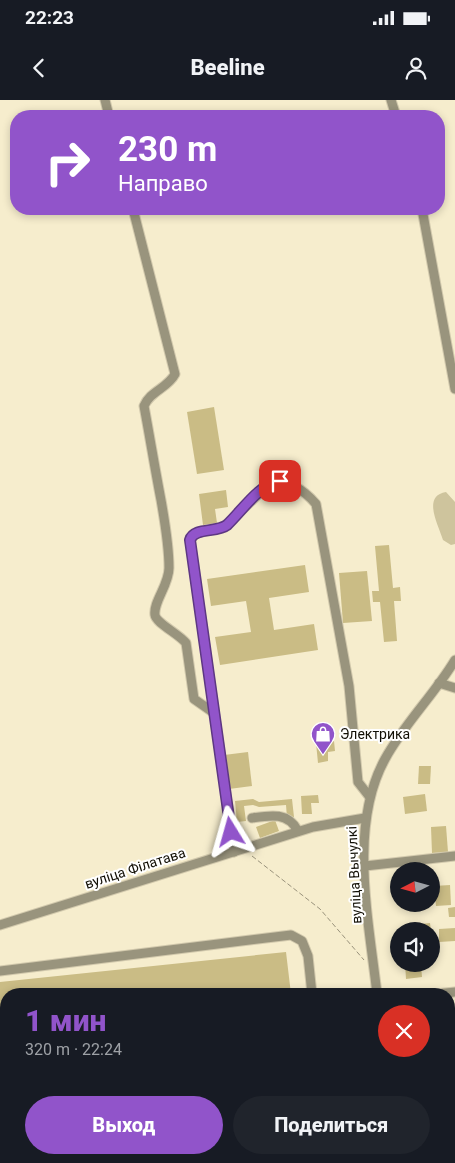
<!DOCTYPE html>
<html lang="ru">
<head>
<meta charset="utf-8">
<style>
	:root { --surface:#171b24; --page:#20242c; --text:#f1f3f6; --muted:#9ea1a6; --accent:#9154ca }
	body { margin:0; font-family:Roboto,sans-serif; background:var(--page); color:var(--text); height:100vh; display:flex; flex-direction:column; font-size:19px; white-space:nowrap }
	* { box-sizing:border-box; margin:0 }
	p { font-size:16px; color:var(--muted) }
	.icon { flex:none; width:28px; height:28px; fill:none; stroke:currentColor; stroke-width:2; stroke-linecap:round; stroke-linejoin:round }
	.map { position:relative; flex:1; overflow:hidden }
	.drawer { position:absolute; left:0px; top:888px; width:455px; height:176px; display:flex; flex-direction:column; background:var(--surface); border-radius:20px 20px 0 0; box-shadow:0 2px 8px #0003 }
	.drawer>* { flex:none }
	.guide { position:absolute; left:10px; top:10px; width:435px; height:105px; border-radius:20px; box-shadow:0 2px 8px #0003; background:#9154ca; color:#fff; overflow:hidden }
	.needle { width:32px; rotate:264deg }
	.buttons { position:absolute; left:390px; top:762px; display:grid; gap:10px }
	.buttons a { display:grid; place-items:center; width:50px; height:50px; border-radius:50%; background:var(--surface); box-shadow:0 2px 8px #0003; font-size:25px }
	.pin { position:absolute; display:grid; place-items:center; width:42px; height:42px; color:#fff; margin:-21px; border-radius:10px; box-shadow:0 2px 8px #0006 }
	.me { position:absolute; width:55px; margin:-28px; rotate:352deg; stroke-linejoin:round; filter:drop-shadow(0 0 4px #0008) }
	.turn { display:flex; align-items:center; gap:18px; height:105px; padding:0 25px; font-size:22px }
	.turn .icon { width:65px; height:65px; stroke-width:2.5 }
	.turn b { display:block; font-size:35px; line-height:42px }
	.round { display:grid; place-items:center; flex:none; width:52px; height:52px; border-radius:26px; background:var(--page) }
	.summary { display:flex; align-items:center; justify-content:space-between; height:85px; padding:0 25px }
	h1 { font-size:30px; font-weight:800; line-height:38px; color:var(--accent) }
	.cta { display:flex; gap:10px; margin-top:auto; padding:10px 25px }
	.cta a { flex:1; height:58px; border-radius:30px; background:var(--accent); color:#fff; font-size:20px; font-weight:800; line-height:58px; text-align:center }
	.cta a+a { background:var(--page); color:var(--text) }
	.status { display:flex; justify-content:space-between; align-items:center; height:35px; padding:0 25px; background:var(--surface); direction:ltr }
	.status svg { height:14px; fill:currentColor }
	header { display:flex; justify-content:space-between; align-items:center; height:65px; padding:0 25px; background:var(--surface); font-size:22px; font-weight:800 }
	.map>svg:first-child { display:block }
</style>
</head>
<body>
<div class="status"><b>22:23</b><svg viewBox="0 0 49 12"><path d="M0 12V9h3v3zM5 12V6h3v6zM10 12V3h3v9zM15 12V0h3v12zM26 1h20v11H26zM47 4h2v5h-2z"/></svg></div>
<header><svg class="icon" aria-label="back" viewBox="0 0 24 24"><path d="M15 5l-7 7 7 7"/></svg>Beeline<svg class="icon" aria-label="person" viewBox="0 0 24 24"><circle cx="12" cy="8" r="4"/><path d="M4 21q1-7 8-7t8 7"/></svg></header>
<div class="map">
<svg width="455" height="1063" viewBox="0 0 455 1063">
	<rect width="100%" height="100%" fill="#f6edcd"/>
	<!-- green -->
	<path fill="#cec49d" d="M446 392 455 402V444L451 445 443 440C438 424 422 396 446 392Z"/>
	<!-- building -->
	<g fill="#cabc85">
		<polygon points="214,307 224,370 197,374 187,312"/>
		<polygon points="226,390 228,407 215,409 217,423 203,425 199,394"/>
		<polygon points="389,445 393,488 400,487 401,501 394,501 397,541 384,542 380,502 373,502 372,491 379,491 375,446"/>
		<polygon points="305,465 309,492 269,498 274,530 314,524 318,550 220,565 215,537 251,532 246,501 211,506 207,479"/>
		<polygon points="367,471 372,521 343,523 339,473"/>
		<polygon points="334,641 335,651 328,652 328,661 318,663 316,643"/>
		<polygon points="248,652 252,686 229,689 224,655"/>
		<polygon points="419,666 431,666 430,684 418,684"/>
		<polygon points="425,694 427,711 405,714 403,697"/>
		<polygon points="318,695 319,703 311,703 312,714 302,714 301,696"/>
		<polygon points="253,699 259,702 292,699 294,717 287,718 286,705 259,707 253,705 244,706 246,721 237,722 235,701"/>
		<polygon points="275,720 279,731 260,738 256,727"/>
		<polygon points="446,726 448,752 432,753 431,727"/>
		<polygon points="450,785 451,805 436,806 434,786"/>
		<polygon points="455,807 455,817 449,817 448,808"/>
		<polygon points="430,823 431,831 412,831 411,825"/>
		<polygon points="455,828 455,841 439,842 439,829"/>
		<polygon points="286,852 291,894 6,894 6,985 0,985 0,882"/>
		<polygon points="405,864 421,864 422,877 406,879"/>
		<polygon points="455,992 455,1063 443,1063 442,1058 449,1058 449,993"/>
		<polygon points="6,1000 6,1058 309,1058 310,1063 0,1063 0,1001"/>
	</g>
	<g fill="none" stroke-linecap="round" stroke-linejoin="round">
		<!-- minor casing -->
		<g stroke="#d2c9ad" stroke-width="11">
			<g id="minor">
				<polyline points="105,0 109,16"/>
				<polyline points="391,0 396,16"/>
				<path d="M133 109 175 274C168 288 150 291 144 306 150 338 155 369 161 400 165 423 169 445 169 468 169 485 153 502 155 515 156 523 179 534 186 543L194 599 214 613"/>
				<polyline points="422,109 455,289"/>
				<polyline points="439,583 455,588"/>
				<path d="M252 718C271 715 288 712 298 731"/>
				<path d="M234 752 190 440 195 434 225 426 268 385C285 376 305 391 316 404L349 586 358 682 369 696"/>
				<polyline points="365,766 455,756"/>
				<polyline points="0,825 313,727 365,718"/>
				<polyline points="0,871 291,835 302,841 308,856 312,894"/>
				<path d="M377 894C369 821 348 726 385 659 404 624 434 595 455 560"/>
				<polyline points="436,894 455,892"/>
				<polyline points="449,979 455,979"/>
				<polyline points="331,1058 331,1063"/>
				<polyline points="396,1058 397,1063"/>
				<polyline points="434,1058 434,1063"/>
			</g>
		</g>
		<!-- path -->
		<g stroke="#99927b" stroke-width="1" stroke-dasharray="5 2.5" stroke-linecap="butt">
			<polyline points="252,756 320,809 364,860"/>
			<polyline points="386,1058 387,1063"/>
		</g>
		<!-- minor -->
		<use href="#minor" stroke="#99947d" stroke-width="9"/>
	</g>
	<g fill="none" stroke-linecap="round" stroke-linejoin="round">
		<!-- route casing -->
		<g stroke="#5e3783" stroke-width="12">
			<path id="route" d="M231 732 190 440C194 427 217 433 227 425 242 411 259 384 280 381"/>
		</g>
		<!-- route -->
		<use href="#route" stroke="#9154ca" stroke-width="9"/>
	</g>
	<!-- icons -->
	<defs>
		<g id="shop-pin" transform="scale(1.25)"><path d="M0 17L-7.5 6A9.5 9.5 0 1 1 7.5 6Z" fill="#9154ca" stroke="#fff"/><path d="M-5-2.5h2.3a2.7 3.5 0 0 1 5.4 0H5L5.5 6h-11ZM-1.5-2.5h3a1.5 2.3 0 0 0-3 0Z" fill="#fff"/></g>
	</defs>
	<g fill-rule="evenodd">
		<use href="#shop-pin" x="323" y="634"/>
	</g>
	<g text-anchor="middle" dominant-baseline="central" stroke-width="4" stroke-linejoin="round" paint-order="stroke">
		<!-- poi labels -->
		<g font-size="14" fill="#120f05" stroke="#fff" text-anchor="start">
			<text x="340" y="634">Электрика</text>
		</g>
		<!-- street labels -->
		<g font-size="14" fill="#120f05" stroke="#fff">
			<text transform="translate(135 768) rotate(-18)">вуліца Філатава</text>
			<text transform="translate(354 775) rotate(-93)">вуліца Вычулкі</text>
		</g>
	</g>
</svg>
<div class="buttons">
<a><svg class="needle" viewBox="-14 -14 28 28"><path d="M0-13l5 13h-10z" fill="#e53935"/><path d="M0 13l5-13h-10z" fill="#9ea1a6"/></svg></a>
<a><svg class="icon" aria-label="sound" viewBox="0 0 24 24"><path d="M4 9h4l5-4v14l-5-4H4zM17 9q2 3 0 6"/></svg></a>
</div>
<div class="pin" style="left:280px;top:381px;background:#d93025"><svg class="icon" aria-label="arrive" viewBox="0 0 24 24"><path d="M6 21V4h12l-3 4 3 4H6"/></svg></div>
<svg class="me" style="left:231px;top:732px" viewBox="-20 -20 40 40"><path d="M0-17L14 15 0 8-14 15z" fill="#9154ca" stroke="#fff" stroke-width="4"/></svg>
<div class="guide">
<div class="turn"><svg class="icon" aria-label="right" viewBox="0 0 24 24"><path d="M7 20v-9h11M14 6l5 5-5 5"/></svg><div><b>230 m</b>Направо</div></div>
</div>
<section class="drawer">
<div class="summary"><div><h1>1 мин</h1><p>320 m · 22:24</p></div><a class="round" style="background:#d93025;color:#fff"><svg class="icon" aria-label="close" viewBox="0 0 24 24"><path d="M6 6l12 12M18 6L6 18"/></svg></a></div>
<div class="cta"><a>Выход</a><a>Поделиться</a></div>
</section>
</div>
</body>
</html>
